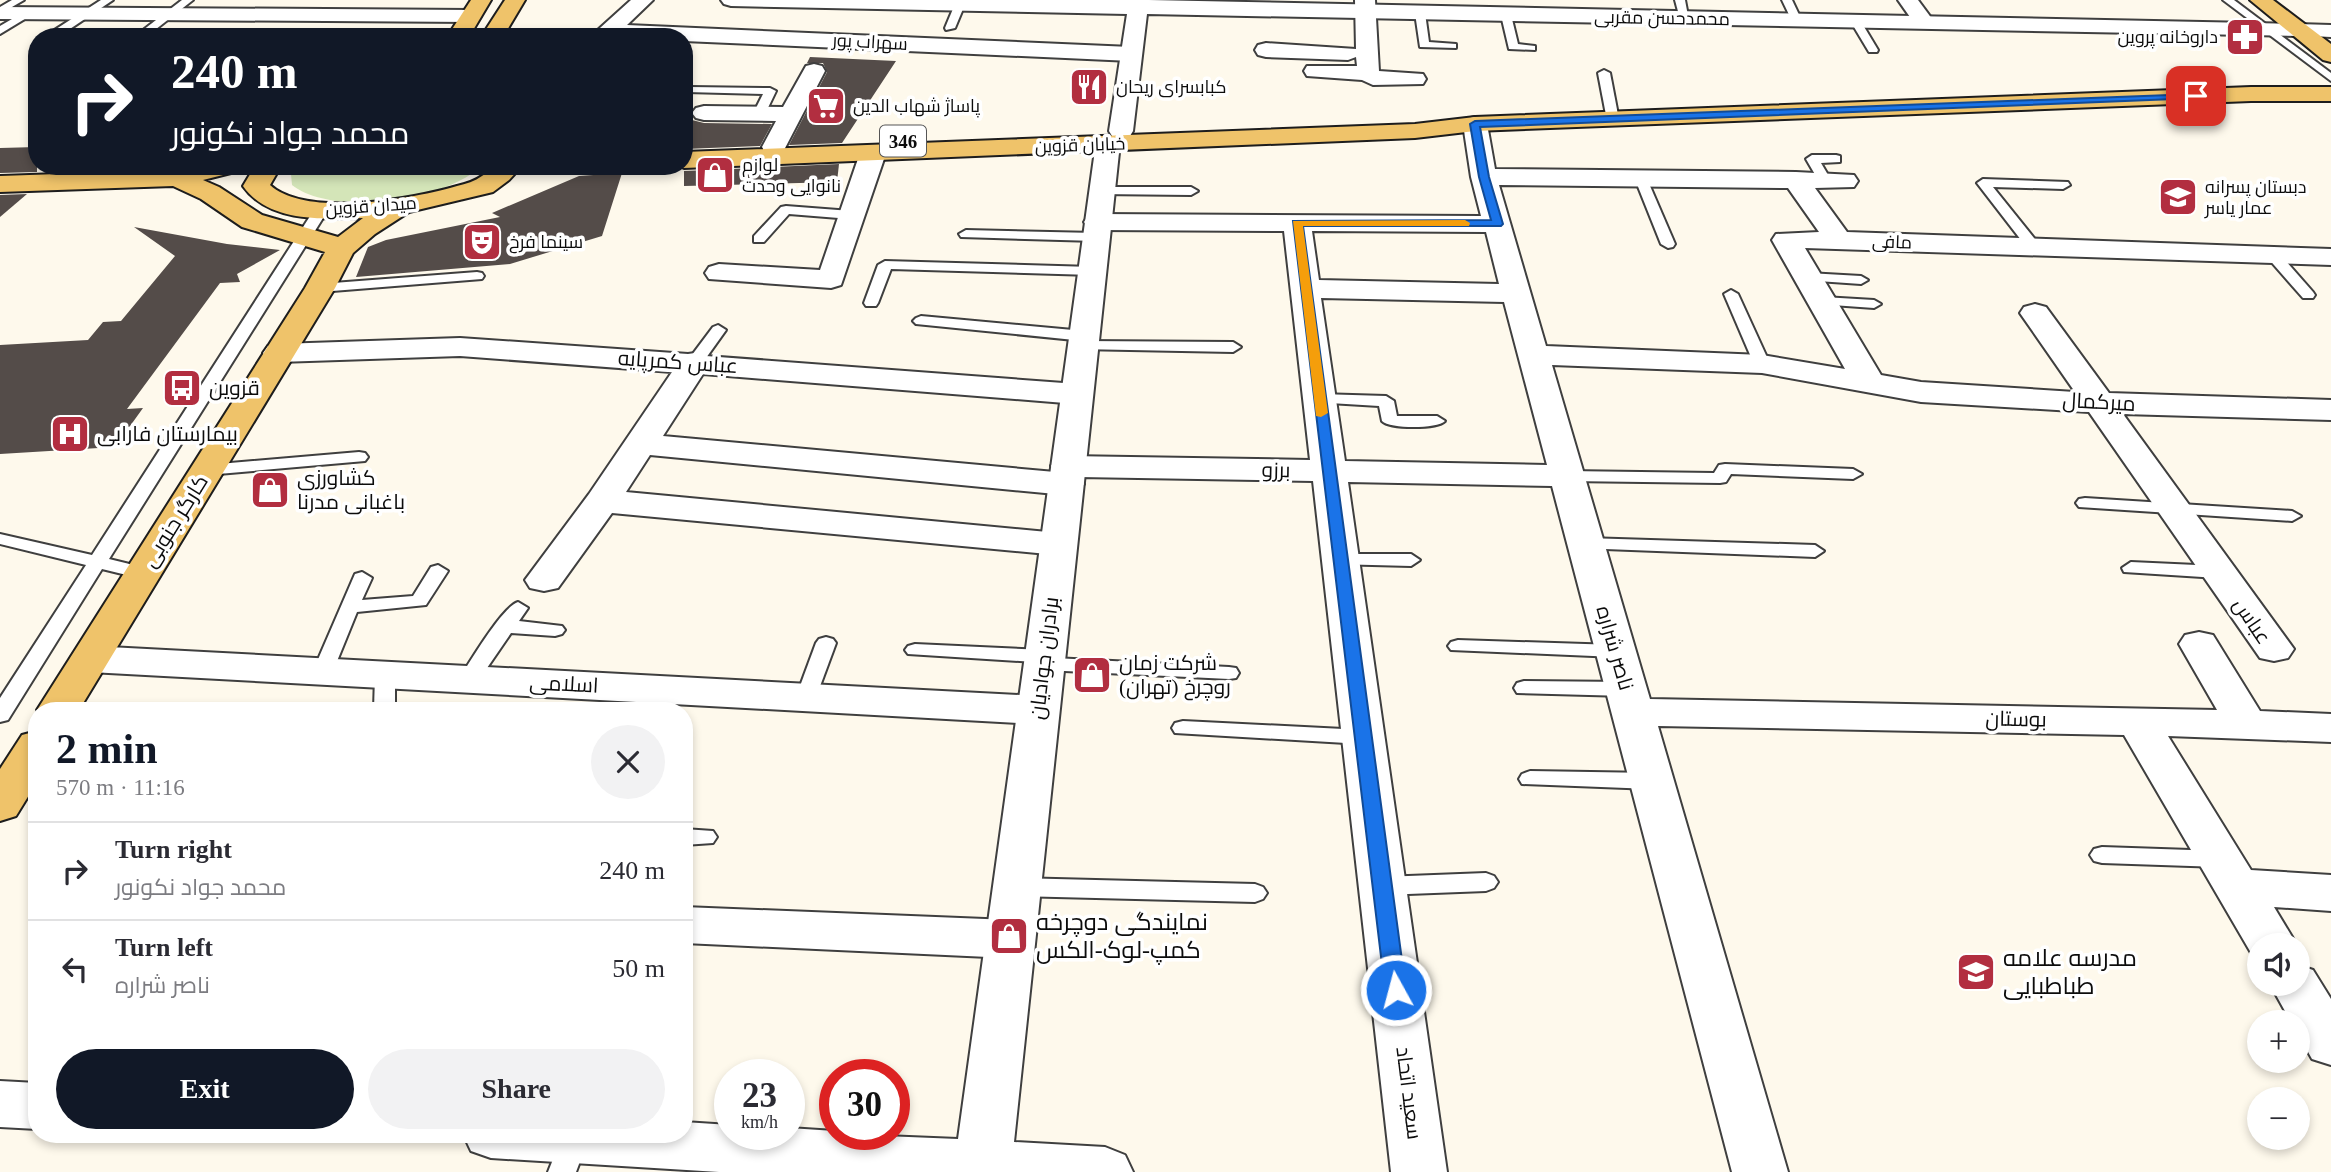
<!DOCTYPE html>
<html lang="en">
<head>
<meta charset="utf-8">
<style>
	:root { --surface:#fff; --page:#f2f2f3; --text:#2b2b33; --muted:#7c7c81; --line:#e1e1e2; --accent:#111827 }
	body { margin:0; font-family:"Times New Roman",Cairo,serif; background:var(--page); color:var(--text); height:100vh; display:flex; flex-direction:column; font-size:26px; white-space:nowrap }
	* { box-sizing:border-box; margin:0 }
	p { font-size:23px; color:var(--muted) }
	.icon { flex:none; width:38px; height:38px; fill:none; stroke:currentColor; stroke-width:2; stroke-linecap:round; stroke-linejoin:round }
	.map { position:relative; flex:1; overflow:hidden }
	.details { position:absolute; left:28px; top:702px; width:665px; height:441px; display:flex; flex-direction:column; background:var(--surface); border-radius:28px; box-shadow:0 4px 10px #0003 }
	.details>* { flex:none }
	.guide { position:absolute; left:28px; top:28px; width:665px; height:147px; border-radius:28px; box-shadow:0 4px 10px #0003; background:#111827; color:#fff; overflow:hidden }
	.fabs { position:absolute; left:2247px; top:933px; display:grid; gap:14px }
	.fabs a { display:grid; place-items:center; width:63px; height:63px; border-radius:50%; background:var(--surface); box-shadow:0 4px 10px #0003; font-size:35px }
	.speed { position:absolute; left:714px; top:1059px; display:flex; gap:14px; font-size:35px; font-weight:700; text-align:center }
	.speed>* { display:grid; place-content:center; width:91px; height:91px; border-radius:50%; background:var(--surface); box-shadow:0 4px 10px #0003; line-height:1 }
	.speed small { font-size:18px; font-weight:400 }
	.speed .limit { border:10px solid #d22; background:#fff; color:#111 }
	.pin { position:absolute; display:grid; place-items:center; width:60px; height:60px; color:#fff; margin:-30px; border-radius:14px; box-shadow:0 4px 10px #0006 }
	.me { position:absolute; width:77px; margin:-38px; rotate:353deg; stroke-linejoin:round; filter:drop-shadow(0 0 5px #0008) }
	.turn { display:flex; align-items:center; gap:24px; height:147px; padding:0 28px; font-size:32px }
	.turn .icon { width:91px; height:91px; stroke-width:2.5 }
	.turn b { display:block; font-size:49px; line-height:60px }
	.round { display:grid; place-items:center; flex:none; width:74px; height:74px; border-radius:37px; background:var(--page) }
	.headline { display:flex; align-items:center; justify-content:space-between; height:119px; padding:0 28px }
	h1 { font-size:42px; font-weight:700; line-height:52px; color:var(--accent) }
	.primary-button { display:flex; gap:14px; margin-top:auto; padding:14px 28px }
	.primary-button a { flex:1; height:80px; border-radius:42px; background:var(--accent); color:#fff; font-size:28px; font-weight:700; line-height:80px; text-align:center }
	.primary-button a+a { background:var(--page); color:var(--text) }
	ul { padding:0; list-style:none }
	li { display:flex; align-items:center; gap:21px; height:98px; padding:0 28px; border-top:2px solid var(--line) }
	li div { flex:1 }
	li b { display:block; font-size:26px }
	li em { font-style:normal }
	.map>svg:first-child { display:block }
</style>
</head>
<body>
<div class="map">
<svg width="2331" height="1172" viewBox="0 0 2331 1172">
	<rect width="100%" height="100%" fill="#fef9ec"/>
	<!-- green -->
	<path fill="#d4e5b8" d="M297 166H481C444 202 333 217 292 185L291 174Z"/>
	<!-- building -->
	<g fill="#544c49">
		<polygon points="810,57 896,61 842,143 789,145 827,72 823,63 807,63"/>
		<polygon points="684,118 704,123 772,124 760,146 684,149"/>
		<polygon points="37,147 37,172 0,173 0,148"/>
		<polygon points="839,164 837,182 684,186 684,171"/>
		<polygon points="622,173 602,236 510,264 356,277 368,247 386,240 500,217 492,213 579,176"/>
		<polygon points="27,194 0,217 0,195"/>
		<polygon points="134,227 227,244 280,250 237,274 240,282 220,283 127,409 143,408 115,447 0,454 0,345 88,340 103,322 121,321 175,256"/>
	</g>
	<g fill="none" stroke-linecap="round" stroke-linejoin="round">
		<!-- service casing -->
		<g stroke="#3f3f3f" stroke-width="4">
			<g id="service">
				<polygon points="12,0 24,0 0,14 0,7"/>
				<polygon points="101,0 113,0 61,35 53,35 53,31"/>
				<polygon points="182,0 193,0 146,37 134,37"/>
				<polygon points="1675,0 1685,0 1689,21 1680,19"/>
				<polygon points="1782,0 1792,0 1802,21 1801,23 1793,23"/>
				<polygon points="2223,0 2234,0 2331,73 2331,81"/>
				<polygon points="960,1 965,4 955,28 946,30 945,28 955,4"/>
				<polygon points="1420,10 1425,13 1429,42 1456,44 1456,48 1420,47 1415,13"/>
				<polygon points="24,12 33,14 0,34 0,26"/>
				<polygon points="1506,12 1511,15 1518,44 1535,46 1535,50 1509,49 1501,15"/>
				<polygon points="1852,20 1860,20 1878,50 1877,52 1869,52 1851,22"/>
				<polygon points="1604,70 1610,73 1619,120 1613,124 1607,120 1598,73"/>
				<polygon points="690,87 770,88 776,91 765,114 759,118 753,114 763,94 686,92 684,90"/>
				<polygon points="1836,155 1840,156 1840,162 1821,163 1831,180 1830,183 1820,183 1806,159 1812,155"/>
				<polygon points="1641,175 1647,179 1675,244 1673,247 1668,248 1661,244 1635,179"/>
				<polygon points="1983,179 2068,182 2070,185 2063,189 1993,187 2038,243 2038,249 2028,249 1977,183"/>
				<polygon points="1102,187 1191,187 1198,191 1191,195 1097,194 1095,191"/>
				<polygon points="321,206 328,210 109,559 150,569 153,573 143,579 102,569 8,720 0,722 0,698 86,565 0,544 0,534 92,555 314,210"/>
				<polygon points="786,206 851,211 858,215 851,219 789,214 764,242 754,242 754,236 781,207"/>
				<polygon points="966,230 1096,233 1103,237 1096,241 961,237 959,234"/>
				<polygon points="2272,250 2277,251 2313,292 2315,295 2313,298 2303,298 2267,257 2265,254"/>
				<polygon points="885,261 1092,267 1099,271 1092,275 891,269 878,303 876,306 866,306 864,303 878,265"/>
				<polygon points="477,272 482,273 484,276 482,279 320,292 313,288 320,284"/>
				<polygon points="1808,273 1861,276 1868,280 1861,284 1803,280 1801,277"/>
				<polygon points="1731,290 1738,294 1770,364 1768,367 1762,369 1754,364 1724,294"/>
				<polygon points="1823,297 1874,300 1881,304 1874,308 1818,304 1816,301"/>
				<polygon points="921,316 1084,331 1092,336 1084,341 916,324 913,321 916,318"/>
				<polygon points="718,325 726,330 701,365 689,365 687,362 689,359 713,327"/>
				<polygon points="1083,341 1233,342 1241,347 1233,352 1078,349 1075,346 1078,343"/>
				<path d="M1319 394 1386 396 1394 401 1397 416H1437L1445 421C1437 429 1390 429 1382 421L1379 406 1313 402 1311 399 1313 396Z"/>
				<polygon points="359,452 365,453 368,457 365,461 207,475 198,470 207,465"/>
				<polygon points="1725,464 1853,469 1862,474 1853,479 1731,474 1726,482 1720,483 1567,481 1558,476 1567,471 1714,473 1719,465"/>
				<polygon points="2085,498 2292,511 2301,516 2292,521 2079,507 2076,503 2079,499"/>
				<polygon points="1586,538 1815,545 1824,551 1815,557 1579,548 1577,544"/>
				<polygon points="1340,554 1411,554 1420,560 1411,566 1333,564 1331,560 1333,556"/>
				<polygon points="2131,562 2218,566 2228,572 2218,578 2124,572 2122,568"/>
				<polygon points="438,565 448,571 426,605 357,612 333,671 330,676 316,676 313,671 355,574 362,572 372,578 362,600 413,596 431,567"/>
				<path d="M518 602 528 608 519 621 562 626 565 630 562 634 555 636 511 633 476 684H462L459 679C469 663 503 606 518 602Z"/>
				<polygon points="826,637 833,639 836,643 816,697 813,702 799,702 796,697 816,643 819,639"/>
				<polygon points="1458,640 1616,645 1623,647 1626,651 1623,655 1616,657 1451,650 1448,646 1451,642"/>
				<polygon points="915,644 1045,650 1052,652 1054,658 1229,667 1236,668 1239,673 1236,678 1229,679 1044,670 1037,669 1035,662 908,654 905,650 908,646"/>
				<polygon points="385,669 392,670 395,675 395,710 374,710 375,675 378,670"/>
				<polygon points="1524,681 1626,682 1633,684 1636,689 1633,694 1626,696 1517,693 1514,688 1517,683"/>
				<polygon points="1183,721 1363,730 1371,732 1374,737 1371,742 1363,744 1175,733 1172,728 1175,723"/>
				<polygon points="1530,771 1652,773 1660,776 1663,781 1660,786 1652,789 1522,784 1519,779 1522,774"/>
				<polygon points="684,829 713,831 717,837 713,843 684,845"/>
				<polygon points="2102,847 2220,851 2228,853 2232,859 2228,865 2220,867 2102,863 2094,861 2090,855 2094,849"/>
				<polygon points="1486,873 1494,876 1498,882 1494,888 1486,891 1382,895 1374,892 1370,886 1374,880 1382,877"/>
				<polygon points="1016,878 1255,884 1263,887 1267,893 1263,899 1255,902 1016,896 1008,893 1004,887 1008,881"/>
				<polygon points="563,1134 585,1134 588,1140 576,1172 548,1172"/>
			</g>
		</g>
		<!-- minor casing -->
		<g stroke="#3f3f3f" stroke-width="4">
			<g id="minor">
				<polygon points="631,0 653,0 627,25 1131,47 1139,49 1142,54 1139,59 1131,61 684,41 684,37 590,37"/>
				<polygon points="1355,0 1375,0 1379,71 1423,74 1426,79 1423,84 1373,85 1362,80 1307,76 1304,71 1307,66 1357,66 1356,57 1348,60 1266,57 1258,55 1255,50 1258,45 1266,43 1356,49"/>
				<polygon points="1898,0 1918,0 1935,23 1931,27 1917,27"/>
				<polygon points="0,7 471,10 478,12 481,16 478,20 471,22 0,19"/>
				<polygon points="2298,24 2331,25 2331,37 2290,35 2287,30 2290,25"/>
				<polygon points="814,64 822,66 825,71 783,152 774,154 765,152 762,147 776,121 704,120 696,118 692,113 696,108 704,106 783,107 806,66"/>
				<path d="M1475 117 1484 119 1487 124 1495 169 1796 172 1854 175 1858 181 1854 187 1815 188 1847 232 2331 249V265L1805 248 1881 375 1921 382 2075 392 2020 313 2024 307 2035 304 2046 307 2109 393 2331 400V420L2123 414 2294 649 2288 658 2274 661 2260 658 2089 412 1921 402 1762 373 1552 365 1650 699 2217 710 2179 644 2185 635 2199 632 2213 635 2260 711 2331 714V742L2168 736 2251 870 2331 875V911L2274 907 2297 945H2259V960L2254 958 2124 735 1658 726 1788 1172H1732L1552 486 1348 482 1447 1172H1391L1313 481 1079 477 1084 484 1078 491 1066 495 650 455 626 492 1058 533 1071 536 1077 544 1071 552 1058 555 612 513 558 588 544 591 530 588 525 580 589 494 672 372 460 356 279 362 268 360 263 353 268 346 279 344 460 338 688 354 695 353 706 356 1077 384 1089 387 1093 394 1089 401 1077 404 703 374 663 436 1055 472 1051 466 1056 459 1068 456 1310 460 1284 231 1098 230 1088 228 1084 222 1088 216 1098 214 1481 216 1471 177 1463 124 1466 119ZM1499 185 1788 188 1819 232 1776 234 1772 240 1845 369 1762 355 1546 346ZM1312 231 1486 232 1499 284 1319 280ZM1321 298 1504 302 1547 465 1345 461Z"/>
				<polygon points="873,145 882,148 886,153 841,285 831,288 709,279 705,273 709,267 719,264 820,270 860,153 864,148"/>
				<polygon points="90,646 1038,696 1053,700 1059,710 1053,720 1038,724 90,672 76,668 70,659 76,650"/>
				<polygon points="684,907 1010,920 1027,926 1035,939 1027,952 1010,958 684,943"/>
				<polygon points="2298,965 2313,970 2331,999 2331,1065 2312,1059 2298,1034 2298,1022 2291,1022 2270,984 2298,984"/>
			</g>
		</g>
		<!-- tertiary casing -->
		<g stroke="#3f3f3f" stroke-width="4">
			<g id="tertiary">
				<polygon points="721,0 1149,0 2298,24 2306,25 2309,30 2306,35 2298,36 1147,14 1133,131 1130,136 1121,138 1112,136 1109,131 1127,14 731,6 724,4"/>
				<polygon points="1108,136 1117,138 1120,143 1014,1142 1105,1147 1125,1155 1133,1172 719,1172 491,1158 471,1151 463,1134 684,1134 684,1122 730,1125 730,1134 789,1134 789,1128 835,1131 835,1134 958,1139 1096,143 1099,138"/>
				<polygon points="0,1081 37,1083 37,1129 0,1127"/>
			</g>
		</g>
		<!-- primary casing -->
		<g stroke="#1d1d1d" stroke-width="4">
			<g id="primary">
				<polygon points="471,0 491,0 469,37 447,37"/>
				<polygon points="505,0 525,0 503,37 481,37"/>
				<polygon points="2250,0 2273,0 2331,44 2331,62 2323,60"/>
				<polygon points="2251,87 2331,87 2331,101 2251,101 1475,131 1415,138 684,168 679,166 684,166 684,152 1415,124 1475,117"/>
				<path d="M195 166H243L239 171 203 180 219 187 262 215 338 237 363 218C323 219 269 223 243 186L255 166H281L270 185C306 218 413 199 457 186 466 184 475 181 482 176 486 174 491 168 495 166 501 164 514 166 522 166L509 180 493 192 409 212 375 234 353 253 335 288 79 710H37L305 288 325 252 242 227 201 199 173 186 0 192V176L177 170Z"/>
				<polygon points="37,731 37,782 16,816 0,821 0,769 22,735"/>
			</g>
		</g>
		<!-- service -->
		<use href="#service" fill="#fff" fill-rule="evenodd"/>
		<!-- minor -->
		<use href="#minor" fill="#fff" fill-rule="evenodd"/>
		<!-- tertiary -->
		<use href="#tertiary" fill="#fff" fill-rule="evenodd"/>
		<!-- primary -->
		<use href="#primary" fill="#efc36a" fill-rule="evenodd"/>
	</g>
	<!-- route -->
	<polygon fill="#1a73e8" stroke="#114b97" stroke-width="2" points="2196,94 2201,96 2199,98 1480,127 1489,177 1503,224 1501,226 1303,226 1406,990 1403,996 1396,998 1388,996 1385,990 1293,221 1491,220 1479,177 1470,124 1475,121"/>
	<!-- slow -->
	<polygon fill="#f59e0b" points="1465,220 1470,223 1469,226 1303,226 1328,413 1321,417 1316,416 1293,221"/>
	<!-- icons -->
	<defs>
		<g id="pharmacy-square" transform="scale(2.0125)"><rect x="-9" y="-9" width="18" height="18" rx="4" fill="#b22e40" stroke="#fff"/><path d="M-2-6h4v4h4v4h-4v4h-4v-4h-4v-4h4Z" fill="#fff"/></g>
		<g id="restaurant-square" transform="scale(2.0125)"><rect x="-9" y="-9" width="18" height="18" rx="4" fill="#b22e40" stroke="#fff"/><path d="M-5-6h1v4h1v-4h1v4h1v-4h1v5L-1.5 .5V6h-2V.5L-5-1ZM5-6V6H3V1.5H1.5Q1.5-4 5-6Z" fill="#fff"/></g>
		<g id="supermarket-square" transform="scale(2.0125)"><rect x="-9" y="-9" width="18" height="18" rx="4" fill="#b22e40" stroke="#fff"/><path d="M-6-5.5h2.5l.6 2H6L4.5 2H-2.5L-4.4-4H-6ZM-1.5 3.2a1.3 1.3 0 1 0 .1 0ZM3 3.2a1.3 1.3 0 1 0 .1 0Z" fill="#fff"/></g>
		<g id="shop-square" transform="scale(2.0125)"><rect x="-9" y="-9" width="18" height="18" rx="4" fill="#b22e40" stroke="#fff"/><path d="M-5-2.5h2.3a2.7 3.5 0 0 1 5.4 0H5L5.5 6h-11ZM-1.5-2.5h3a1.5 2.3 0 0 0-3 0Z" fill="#fff"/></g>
		<g id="school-square" transform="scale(2.0125)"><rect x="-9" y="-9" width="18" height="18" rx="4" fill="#b22e40" stroke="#fff"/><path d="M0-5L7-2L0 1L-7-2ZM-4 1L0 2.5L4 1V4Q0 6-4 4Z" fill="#fff"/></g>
		<g id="theatre-square" transform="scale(2.0125)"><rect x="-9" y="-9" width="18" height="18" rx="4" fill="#b22e40" stroke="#fff"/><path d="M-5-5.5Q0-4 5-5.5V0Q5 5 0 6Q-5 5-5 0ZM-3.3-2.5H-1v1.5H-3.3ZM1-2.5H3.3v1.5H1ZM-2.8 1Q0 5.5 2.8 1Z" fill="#fff"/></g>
		<g id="bus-square" transform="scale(2.0125)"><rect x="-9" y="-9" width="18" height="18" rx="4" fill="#b22e40" stroke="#fff"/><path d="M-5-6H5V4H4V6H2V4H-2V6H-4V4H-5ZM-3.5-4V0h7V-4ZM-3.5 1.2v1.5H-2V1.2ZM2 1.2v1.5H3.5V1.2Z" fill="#fff"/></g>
		<g id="hospital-square" transform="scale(2.0125)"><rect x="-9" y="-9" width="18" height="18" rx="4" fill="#b22e40" stroke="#fff"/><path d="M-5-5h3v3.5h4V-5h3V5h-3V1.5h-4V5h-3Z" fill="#fff"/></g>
	</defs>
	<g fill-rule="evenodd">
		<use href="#pharmacy-square" x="2245" y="37"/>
		<use href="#restaurant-square" x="1089" y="87"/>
		<use href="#supermarket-square" x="826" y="106"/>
		<use href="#shop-square" x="715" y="175"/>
		<use href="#school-square" x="2178" y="197"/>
		<use href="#theatre-square" x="482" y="242"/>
		<use href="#bus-square" x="182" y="388"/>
		<use href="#hospital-square" x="70" y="434"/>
		<use href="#shop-square" x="270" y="490"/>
		<use href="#shop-square" x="1092" y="675"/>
		<use href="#shop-square" x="1009" y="936"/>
		<use href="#school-square" x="1976" y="972"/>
	</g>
	<g text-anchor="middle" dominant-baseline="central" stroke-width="7" stroke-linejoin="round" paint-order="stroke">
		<!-- far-street labels -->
		<g font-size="18" fill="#0c0c0c" stroke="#fff">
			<text transform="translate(1662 18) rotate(1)">محمدحسن مقربی</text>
			<text transform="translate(870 42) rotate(3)">سهراب پور</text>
			<text transform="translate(1080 145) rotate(-2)">خیابان قزوین</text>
			<text transform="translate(371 206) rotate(-4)">میدان قزوین</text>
			<text transform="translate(1892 242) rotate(2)">مافی</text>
		</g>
		<!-- far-poi labels -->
		<g font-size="18" fill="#0c0c0c" stroke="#fff" text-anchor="start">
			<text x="2218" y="37" text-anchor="end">داروخانه پروین</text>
			<text x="1116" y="87">کبابسرای ریحان</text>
			<text x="853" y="106">پاساژ شهاب الدین</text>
			<text x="742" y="165">لوازم<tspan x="742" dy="21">نانوایی وحدت</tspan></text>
			<text x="2205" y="187">دبستان پسرانه<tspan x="2205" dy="21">عمار یاسر</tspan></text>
			<text x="509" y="242">سینما فرخ</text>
		</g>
		<!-- shield labels -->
		<rect fill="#fff" stroke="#555" stroke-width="2" x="880" y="125.5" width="46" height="31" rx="5"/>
		<g font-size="19" font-weight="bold" fill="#0c0c0c">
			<text x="903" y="141">346</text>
		</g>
		<!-- street labels -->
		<g font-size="21" fill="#0c0c0c" stroke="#fff">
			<text transform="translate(678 362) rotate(4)">عباس کمرپایه</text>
			<text transform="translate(2099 402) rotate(3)">میرکمال</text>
			<text transform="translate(1276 470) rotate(1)">برزو</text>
			<text transform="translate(175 521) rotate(-58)">کارگر جنوبی</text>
			<text transform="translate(2252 621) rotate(56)">عباس</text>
			<text transform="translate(1615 648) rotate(74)">ناصر شراره</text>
			<text transform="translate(1044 658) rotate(-83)">برادران جوادیان</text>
			<text transform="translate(564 684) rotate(3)">اسلامی</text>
			<text transform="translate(2016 719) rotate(1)">بوستان</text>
			<text transform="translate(1409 1093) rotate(83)">سعید اتحاد</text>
		</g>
		<!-- poi labels -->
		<g font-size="21" fill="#0c0c0c" stroke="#fff" text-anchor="start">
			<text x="209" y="388">قزوین</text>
			<text x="97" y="434">بیمارستان فارابی</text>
			<text x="297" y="478">کشاورزی<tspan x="297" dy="24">باغبانی مدرنا</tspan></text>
			<text x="1119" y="663">شرکت زمان<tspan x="1119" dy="24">روچرخ (تهران)</tspan></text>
		</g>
		<!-- near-poi labels -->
		<g font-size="24" fill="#0c0c0c" stroke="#fff" text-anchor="start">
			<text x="1036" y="922">نمایندگی دوچرخه<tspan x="1036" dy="28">کمپ-لوک-الکس</tspan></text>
			<text x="2003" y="958">مدرسه علامه<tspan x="2003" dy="28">طباطبایی</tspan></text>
		</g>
	</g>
</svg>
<div class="fabs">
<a><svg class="icon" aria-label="sound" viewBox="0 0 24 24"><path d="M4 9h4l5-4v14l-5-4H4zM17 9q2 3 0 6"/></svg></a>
<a>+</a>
<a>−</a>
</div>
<div class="speed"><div>23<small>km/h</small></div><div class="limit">30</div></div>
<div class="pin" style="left:2196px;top:96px;background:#d93025"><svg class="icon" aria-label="arrive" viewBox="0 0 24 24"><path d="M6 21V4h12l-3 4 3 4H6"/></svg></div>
<svg class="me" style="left:1396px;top:990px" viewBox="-20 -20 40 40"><circle r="17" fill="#1a73e8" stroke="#fff" stroke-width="3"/><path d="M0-11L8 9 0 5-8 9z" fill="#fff"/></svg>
<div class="guide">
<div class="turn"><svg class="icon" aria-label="right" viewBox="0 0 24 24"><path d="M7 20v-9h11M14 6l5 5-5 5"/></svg><div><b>240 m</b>محمد جواد نکونور</div></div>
</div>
<section class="details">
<div class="headline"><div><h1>2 min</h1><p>570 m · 11:16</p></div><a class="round"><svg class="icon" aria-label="close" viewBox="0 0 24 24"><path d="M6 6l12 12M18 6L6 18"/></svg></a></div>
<ul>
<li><svg class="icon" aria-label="right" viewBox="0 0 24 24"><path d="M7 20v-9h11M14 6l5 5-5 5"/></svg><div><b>Turn right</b><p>محمد جواد نکونور</p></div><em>240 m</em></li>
<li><svg class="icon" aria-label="left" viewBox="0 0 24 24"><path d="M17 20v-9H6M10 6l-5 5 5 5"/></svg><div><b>Turn left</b><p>ناصر شراره</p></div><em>50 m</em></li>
</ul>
<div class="primary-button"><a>Exit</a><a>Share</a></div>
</section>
</div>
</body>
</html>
